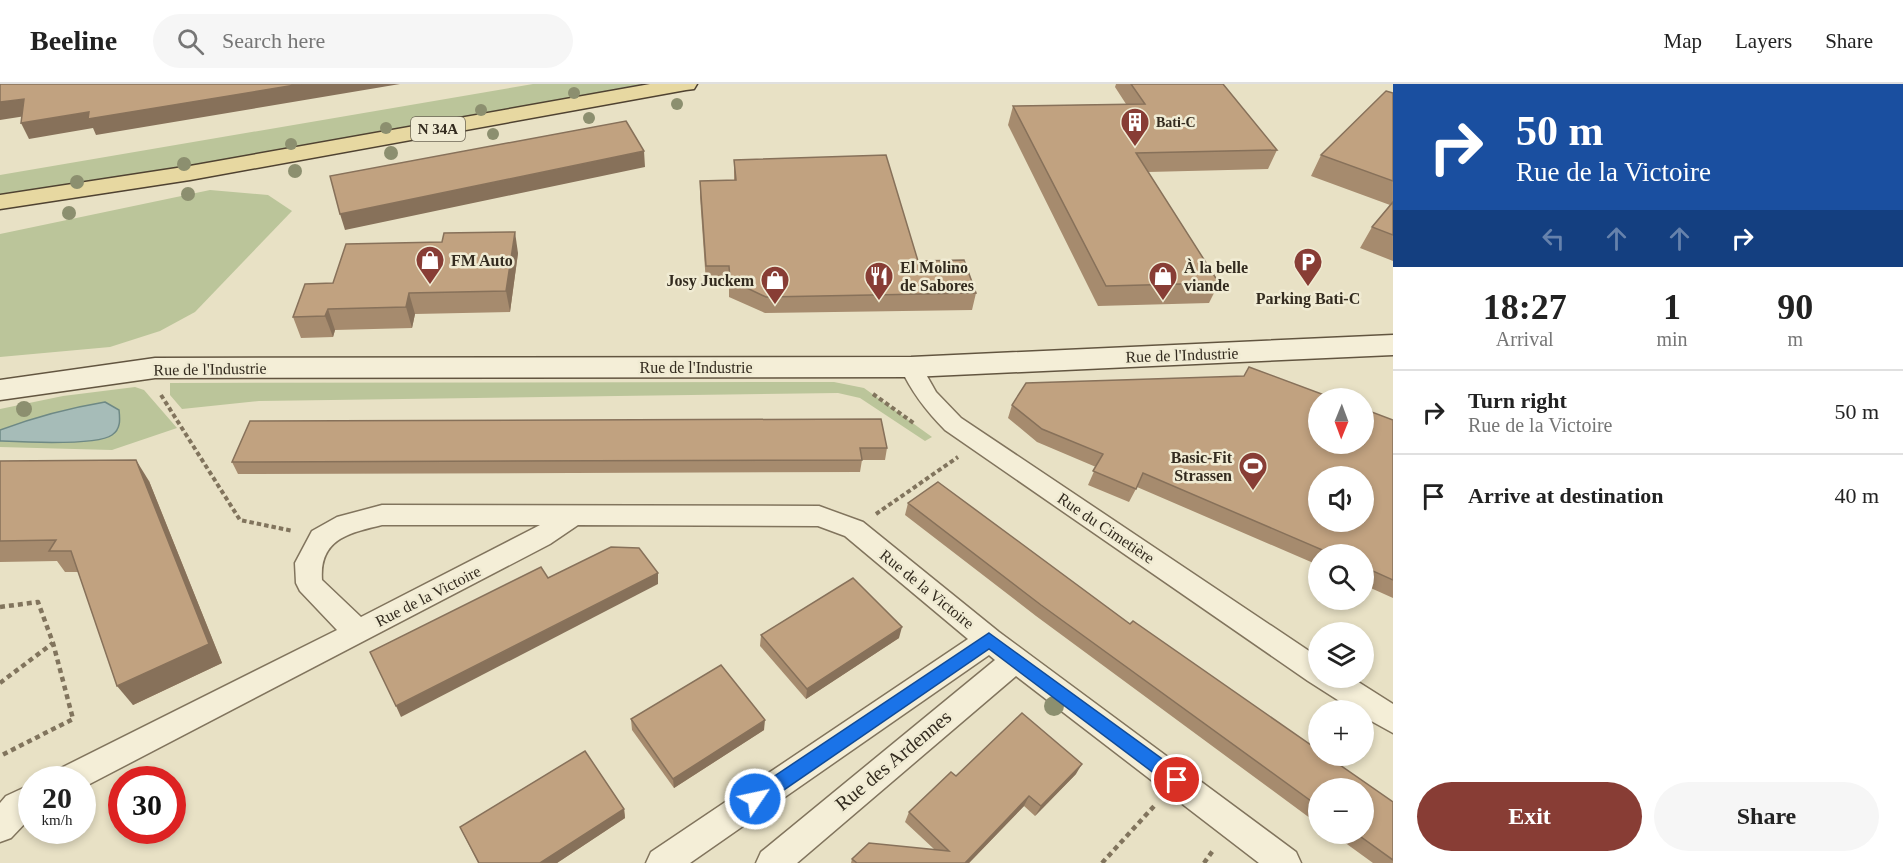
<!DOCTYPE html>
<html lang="en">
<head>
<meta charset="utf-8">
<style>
	:root { --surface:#fff; --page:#f6f6f6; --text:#222; --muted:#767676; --line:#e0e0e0; --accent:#883d35 }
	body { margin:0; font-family:Georgia,serif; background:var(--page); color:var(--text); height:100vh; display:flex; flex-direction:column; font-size:22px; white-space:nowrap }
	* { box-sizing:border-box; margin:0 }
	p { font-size:20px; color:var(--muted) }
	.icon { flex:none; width:33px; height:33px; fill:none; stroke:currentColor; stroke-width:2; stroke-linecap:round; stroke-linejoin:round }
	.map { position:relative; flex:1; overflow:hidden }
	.drawer { display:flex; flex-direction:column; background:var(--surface); width:510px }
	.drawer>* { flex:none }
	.banner { background:#1a4fa0; color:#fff; overflow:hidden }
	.needle { width:39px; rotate:181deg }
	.tools { position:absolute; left:1308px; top:304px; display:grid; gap:12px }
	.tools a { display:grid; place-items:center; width:66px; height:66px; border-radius:50%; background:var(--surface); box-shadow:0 3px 9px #0003; font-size:30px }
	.speed { position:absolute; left:18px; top:682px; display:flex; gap:12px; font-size:30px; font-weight:700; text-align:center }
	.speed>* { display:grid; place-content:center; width:78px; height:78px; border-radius:50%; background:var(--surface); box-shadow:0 3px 9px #0003; line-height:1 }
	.speed small { font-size:15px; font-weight:400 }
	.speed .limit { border:9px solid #d22; background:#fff; color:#111 }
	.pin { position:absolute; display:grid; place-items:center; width:51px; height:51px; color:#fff; margin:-26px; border:3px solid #fff; border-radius:50%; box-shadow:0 2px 6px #0007 }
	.me { position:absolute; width:66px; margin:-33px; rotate:56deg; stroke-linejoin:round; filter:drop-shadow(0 0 4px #0008) }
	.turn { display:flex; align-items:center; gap:21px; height:126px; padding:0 24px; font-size:27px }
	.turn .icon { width:78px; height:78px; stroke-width:2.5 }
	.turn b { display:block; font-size:42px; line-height:51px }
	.lanes { display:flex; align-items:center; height:57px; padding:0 24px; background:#0003; justify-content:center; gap:30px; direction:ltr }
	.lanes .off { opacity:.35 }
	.eta { display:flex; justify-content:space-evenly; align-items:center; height:102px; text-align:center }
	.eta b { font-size:36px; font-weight:700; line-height:42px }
	.primary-button { display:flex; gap:12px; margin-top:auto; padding:12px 24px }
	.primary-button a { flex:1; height:69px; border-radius:36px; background:var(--accent); color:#fff; font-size:24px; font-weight:700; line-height:69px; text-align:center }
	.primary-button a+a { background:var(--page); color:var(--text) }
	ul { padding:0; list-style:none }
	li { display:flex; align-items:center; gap:18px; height:84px; padding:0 24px; border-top:2px solid var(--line) }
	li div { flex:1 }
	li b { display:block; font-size:22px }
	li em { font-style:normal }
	header { display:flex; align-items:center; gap:36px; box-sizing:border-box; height:84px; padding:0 30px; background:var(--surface); border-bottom:2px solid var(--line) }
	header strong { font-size:28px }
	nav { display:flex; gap:33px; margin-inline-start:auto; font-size:21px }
	.search { width:420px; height:54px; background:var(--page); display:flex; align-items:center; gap:15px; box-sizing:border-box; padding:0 21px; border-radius:33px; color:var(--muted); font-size:22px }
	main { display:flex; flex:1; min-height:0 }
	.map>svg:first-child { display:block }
</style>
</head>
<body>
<header>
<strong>Beeline</strong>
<div class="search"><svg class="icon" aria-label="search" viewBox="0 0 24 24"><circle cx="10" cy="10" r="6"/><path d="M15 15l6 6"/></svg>Search here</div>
<nav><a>Map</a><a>Layers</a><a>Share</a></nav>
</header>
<main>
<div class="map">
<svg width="1393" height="779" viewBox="0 0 1393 779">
	<rect width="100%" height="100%" fill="#e8e1c5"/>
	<!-- green -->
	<g fill="#bbc59a">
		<polygon points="533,0 655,0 0,115 0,91"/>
		<polygon points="210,106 268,111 292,127 195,228 160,247 110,263 0,273 0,150"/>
		<polygon points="834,298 864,304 932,353 925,357 860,314 838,309 259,317 182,325 170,311 170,299"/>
		<polygon points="135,303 144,306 177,344 112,366 0,363 0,325 63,312"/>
	</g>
	<!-- water -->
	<path fill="#a6bcb8" stroke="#6e8985" stroke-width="1.5" d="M105 318 119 326C120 335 121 345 112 351 97 362 21 358 0 357V346C35 333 69 324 105 318Z"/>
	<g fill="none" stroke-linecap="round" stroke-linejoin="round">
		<!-- street casing -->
		<g stroke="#81745d" stroke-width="3">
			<g id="street">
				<path d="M911 276 919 278 936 308 961 334 1318 573V594H1352L1393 620V649L1364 633V627H1355L1308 597 945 346C926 327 911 307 900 283L903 278Z"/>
				<path d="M382 421 819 422 863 438 999 548 1296 768 1301 779H1259L1016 592 797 779H756L761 768 995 576 989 571 690 779H646L651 768 968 555 845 452 818 442 578 441 550 460 82 704V696H53L57 686 337 546 300 507 296 499 295 479 312 447 337 433ZM382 441H540L361 533 322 496C319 455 349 449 382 441Z"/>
				<polygon points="32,700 32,732 11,754 0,758 0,719 6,712"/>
			</g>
		</g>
		<!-- secondary casing -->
		<g stroke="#625540" stroke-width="3">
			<polygon id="secondary" points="1393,251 1393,271 911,293 155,294 0,316 0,296 155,274 911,273"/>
		</g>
		<!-- primary casing -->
		<g stroke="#4f4231" stroke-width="3">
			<polygon id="primary" points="650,0 697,0 694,5 686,6 190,96 0,125 0,111 190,82"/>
		</g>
		<!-- path-far1 -->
		<g stroke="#81745d" stroke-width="4" stroke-dasharray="4.5 3" stroke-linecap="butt">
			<polyline points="873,310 915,340"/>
			<polyline points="161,311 240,436 293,447"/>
			<polyline points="876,430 958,373"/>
		</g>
		<!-- path -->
		<g stroke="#81745d" stroke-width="4.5" stroke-dasharray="5 4" stroke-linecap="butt">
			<polyline points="0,523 38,518 53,559 73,635 0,672"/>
			<polyline points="0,599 53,559"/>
			<polyline points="1102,779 1156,720"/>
			<polyline points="1204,779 1214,765"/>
		</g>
		<!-- street -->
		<use href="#street" fill="#f4eed7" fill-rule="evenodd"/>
		<!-- secondary -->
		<use href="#secondary" fill="#f4eed7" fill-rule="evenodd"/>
		<!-- primary -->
		<use href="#primary" fill="#e7d8a1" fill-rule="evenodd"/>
	</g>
	<!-- trees -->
	<g fill="#8c8f6f">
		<circle cx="574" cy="9" r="6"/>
		<circle cx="677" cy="20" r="6"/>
		<circle cx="481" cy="26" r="6"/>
		<circle cx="589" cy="34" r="6"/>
		<circle cx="386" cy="44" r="6"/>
		<circle cx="493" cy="50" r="6"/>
		<circle cx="291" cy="60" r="6"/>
		<circle cx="391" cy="69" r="7"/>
		<circle cx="184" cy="80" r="7"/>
		<circle cx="295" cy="87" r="7"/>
		<circle cx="77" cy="98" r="7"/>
		<circle cx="188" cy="110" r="7"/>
		<circle cx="69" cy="129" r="7"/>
		<circle cx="24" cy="325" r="8"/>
		<circle cx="1054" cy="622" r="10"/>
	</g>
	<!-- wall -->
	<g fill="#a68b6e">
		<polygon points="1116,0 1223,0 1277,66 1268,85 1148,88 1219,199 1209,219 1098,222 1008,41 1013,22 1126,20 1115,3"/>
		<polygon points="1393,9 1393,177 1360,164 1372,143 1390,121 1311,92 1321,71"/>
		<polygon points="734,76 976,209 972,226 765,229 729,213 729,199 706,199 700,113 700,97 734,96"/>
		<polygon points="518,169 510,228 415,230 412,244 335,246 333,253 301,254 293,233 333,199"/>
		<polygon points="1012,321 1393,336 1393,514 1364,501 1364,471 1318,471 1318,481 1137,403 1129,418 1088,401 1096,383 1037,358 1008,334"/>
		<polygon points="881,335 887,364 885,376 862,376 860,388 238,390 232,378"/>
		<polygon points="0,377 149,397 222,579 133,621 78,488 65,488 57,477 0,478"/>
		<polygon points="908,419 1130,540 1393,718 1393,779 1373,779 1333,750 1364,750 1318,705 1318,740 1036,532 905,431"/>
		<polygon points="761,551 899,554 806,615 760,562"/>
		<polygon points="631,635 764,646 674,704 632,646"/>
		<polygon points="1076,690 1035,732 1024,722 969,779 851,779 852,775 934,765 905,738 909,728"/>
		<polygon points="624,725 625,734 557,779 478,779 460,743"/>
	</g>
	<!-- shaded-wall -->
	<g fill="#87715a">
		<polygon points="301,0 400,0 96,51 93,44 29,55 21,39 89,28"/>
		<polygon points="24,15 32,31 0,36 0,18"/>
		<polygon points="644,67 645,83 345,146 340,130"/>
		<polygon points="515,148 518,169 510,228 506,207"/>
		<polygon points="409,209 415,230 412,244 406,223"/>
		<polygon points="328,225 335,246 333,253 325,232"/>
		<polygon points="136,376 149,397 222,579 133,621 117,602"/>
		<polygon points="658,489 658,500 401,633 396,622"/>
		<polygon points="902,543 899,554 806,615 807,605"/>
		<polygon points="765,636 764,646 674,704 673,695"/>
		<polygon points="1082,680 1076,690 1035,732 1041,722"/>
		<polygon points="1029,712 1024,722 969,779 965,779"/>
		<polygon points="624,725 625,734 557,779 540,779"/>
	</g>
	<!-- building -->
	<g fill="#c1a280" stroke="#87715a" stroke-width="1.5" fill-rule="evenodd">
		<polygon points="0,0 301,0 88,35 89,28 21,39 24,15 0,18"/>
		<polygon points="1131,0 1223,0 1277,66 1136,69 1219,199 1106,202 1013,22 1145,20"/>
		<polygon points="1386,7 1393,9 1393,97 1321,71"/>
		<polygon points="626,37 644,67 340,130 330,92"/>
		<polygon points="886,71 918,177 964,176 976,209 766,213 730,196 729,182 706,182 700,97 736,96 734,76"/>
		<polygon points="1393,118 1393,151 1372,143"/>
		<polygon points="515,148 506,207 409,209 406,223 328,225 325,232 293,233 305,200 333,199 346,160 442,158 444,149"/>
		<path d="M1249 283 1335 315H1318V360H1364V325L1393 336V496L1364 483V471H1334L1143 389 1136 405 1093 387 1103 370 1042 345 1012 321 1026 299 1244 292ZM1318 393H1364V438H1318Z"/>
		<polygon points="881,335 887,364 860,364 862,376 232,378 250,337"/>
		<polygon points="136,376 209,560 117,602 71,467 49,467 56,456 0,457 0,377"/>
		<polygon points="938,398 1130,540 1133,537 1318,666 1318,672 1327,672 1393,718 1393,776 1357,750 1364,750 1364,705 1318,705 1318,722 1041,521 908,419"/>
		<polygon points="611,463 639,464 658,489 396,622 370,568 541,483 548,494"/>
		<polygon points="853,494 902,543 807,605 761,551"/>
		<polygon points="721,581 765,636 673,695 631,635"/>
		<polygon points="1022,629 1082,680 1041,722 1029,712 965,779 857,779 852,775 869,759 949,767 909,728 951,688 956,692"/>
		<polygon points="585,667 624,725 540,779 479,779 460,743"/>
	</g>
	<!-- route -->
	<polygon fill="#1a73e8" stroke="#114b97" stroke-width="1.5" points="989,549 1183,690 1186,696 1183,702 1177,705 1171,702 989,565 762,721 755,724 749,721 747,715 749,709"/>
	<!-- icons -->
	<defs>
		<g id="building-pin" transform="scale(1.5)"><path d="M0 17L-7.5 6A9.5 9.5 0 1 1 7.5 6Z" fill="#883d35" stroke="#f0ebd3"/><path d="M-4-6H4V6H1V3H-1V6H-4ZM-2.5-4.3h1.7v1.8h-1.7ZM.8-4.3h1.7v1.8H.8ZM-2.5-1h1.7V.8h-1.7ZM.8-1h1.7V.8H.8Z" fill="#fff"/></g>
		<g id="shop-pin" transform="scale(1.5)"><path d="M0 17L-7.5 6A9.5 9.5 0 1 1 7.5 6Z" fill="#883d35" stroke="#f0ebd3"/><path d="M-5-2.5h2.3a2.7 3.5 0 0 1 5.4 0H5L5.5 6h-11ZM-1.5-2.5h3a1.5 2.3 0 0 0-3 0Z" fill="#fff"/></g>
		<g id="parking-pin" transform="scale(1.5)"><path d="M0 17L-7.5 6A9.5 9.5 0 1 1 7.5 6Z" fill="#883d35" stroke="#f0ebd3"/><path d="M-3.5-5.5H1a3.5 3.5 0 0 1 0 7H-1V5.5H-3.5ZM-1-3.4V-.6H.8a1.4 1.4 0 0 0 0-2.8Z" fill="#fff"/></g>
		<g id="restaurant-pin" transform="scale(1.5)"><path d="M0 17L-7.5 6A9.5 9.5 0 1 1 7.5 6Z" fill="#883d35" stroke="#f0ebd3"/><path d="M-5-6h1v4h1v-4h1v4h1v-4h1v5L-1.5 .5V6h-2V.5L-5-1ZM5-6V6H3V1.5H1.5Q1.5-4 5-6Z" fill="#fff"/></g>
		<g id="stadium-pin" transform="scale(1.5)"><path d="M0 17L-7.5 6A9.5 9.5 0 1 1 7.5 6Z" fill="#883d35" stroke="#f0ebd3"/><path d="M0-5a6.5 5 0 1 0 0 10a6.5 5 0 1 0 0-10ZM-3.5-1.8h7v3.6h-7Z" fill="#fff"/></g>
	</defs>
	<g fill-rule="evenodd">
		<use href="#building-pin" x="1135" y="38"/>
		<use href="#shop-pin" x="430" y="176"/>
		<use href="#parking-pin" x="1308" y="178"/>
		<use href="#restaurant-pin" x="879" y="192"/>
		<use href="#shop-pin" x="1163" y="192"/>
		<use href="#shop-pin" x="775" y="196"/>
		<use href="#stadium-pin" x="1253" y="382"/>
	</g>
	<g text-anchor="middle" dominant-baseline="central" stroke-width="5" stroke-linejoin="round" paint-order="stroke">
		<!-- far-poi labels -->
		<g font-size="14" font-weight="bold" fill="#332b1f" stroke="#f0ebd3" text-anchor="start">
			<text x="1156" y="38">Bati-C</text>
		</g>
		<!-- shield labels -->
		<rect fill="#f0ebd3" stroke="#6c6555" stroke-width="1.5" x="411" y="33" width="54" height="24" rx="4.5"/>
		<g font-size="15" font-weight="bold" fill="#332b1f">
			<text x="438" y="45">N 34A</text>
		</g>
		<!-- poi labels -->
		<g font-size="16" font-weight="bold" fill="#332b1f" stroke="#f0ebd3" text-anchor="start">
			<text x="451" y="176">FM Auto</text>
			<text x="900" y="183">El Molino<tspan x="900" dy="18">de Sabores</tspan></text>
			<text x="1184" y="183">À la belle<tspan x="1184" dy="18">viande</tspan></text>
			<text x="754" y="196" text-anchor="end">Josy Juckem</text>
			<text x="1308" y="214" text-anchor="middle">Parking Bati-C</text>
			<text x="1232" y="373" text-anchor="end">Basic-Fit<tspan x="1232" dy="18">Strassen</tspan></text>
		</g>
		<!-- street labels -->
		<g font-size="16" fill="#332b1f" stroke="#f0ebd3">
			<text transform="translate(1182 271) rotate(-2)">Rue de l'Industrie</text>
			<text x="696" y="283">Rue de l'Industrie</text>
			<text transform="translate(210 285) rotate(-1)">Rue de l'Industrie</text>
			<text transform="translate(1106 444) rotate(34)">Rue du Cimetière</text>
			<text transform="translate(927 505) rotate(39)">Rue de la Victoire</text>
			<text transform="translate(428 512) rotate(-27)">Rue de la Victoire</text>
		</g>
		<!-- near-street labels -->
		<g font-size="20" fill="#332b1f" stroke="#f0ebd3">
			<text transform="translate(893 676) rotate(-40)">Rue des Ardennes</text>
		</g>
	</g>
</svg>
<div class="tools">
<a><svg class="needle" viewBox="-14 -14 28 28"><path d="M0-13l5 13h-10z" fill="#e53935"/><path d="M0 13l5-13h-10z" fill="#767676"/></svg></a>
<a><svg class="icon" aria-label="sound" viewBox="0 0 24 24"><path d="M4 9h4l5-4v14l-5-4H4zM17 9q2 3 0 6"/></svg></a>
<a><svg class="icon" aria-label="search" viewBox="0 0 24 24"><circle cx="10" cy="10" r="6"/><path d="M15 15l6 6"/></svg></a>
<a><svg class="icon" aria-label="layers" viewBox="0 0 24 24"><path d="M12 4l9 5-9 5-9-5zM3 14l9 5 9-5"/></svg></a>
<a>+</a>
<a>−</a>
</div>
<div class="speed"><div>20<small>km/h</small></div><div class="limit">30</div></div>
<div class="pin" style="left:1177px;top:696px;background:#d93025"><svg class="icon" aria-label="arrive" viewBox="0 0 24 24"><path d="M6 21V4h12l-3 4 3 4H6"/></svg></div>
<svg class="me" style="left:755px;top:715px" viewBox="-20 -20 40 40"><circle r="17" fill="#1a73e8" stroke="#fff" stroke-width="3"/><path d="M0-11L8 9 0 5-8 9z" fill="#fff"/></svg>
</div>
<section class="drawer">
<div class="banner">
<div class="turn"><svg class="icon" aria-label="right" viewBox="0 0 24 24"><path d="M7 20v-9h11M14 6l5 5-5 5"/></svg><div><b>50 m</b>Rue de la Victoire</div></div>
<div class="lanes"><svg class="icon off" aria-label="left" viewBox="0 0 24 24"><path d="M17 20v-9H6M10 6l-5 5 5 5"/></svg><svg class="icon off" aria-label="ahead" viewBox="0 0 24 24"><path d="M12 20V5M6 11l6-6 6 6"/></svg><svg class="icon off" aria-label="ahead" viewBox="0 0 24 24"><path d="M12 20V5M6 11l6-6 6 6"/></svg><svg class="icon" aria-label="right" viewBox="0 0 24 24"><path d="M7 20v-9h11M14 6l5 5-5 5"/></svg></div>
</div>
<div class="eta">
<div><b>18:27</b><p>Arrival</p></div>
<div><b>1</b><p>min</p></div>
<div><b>90</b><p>m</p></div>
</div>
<ul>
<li><svg class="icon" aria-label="right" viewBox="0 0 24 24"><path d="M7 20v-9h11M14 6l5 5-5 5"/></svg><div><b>Turn right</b><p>Rue de la Victoire</p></div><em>50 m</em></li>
<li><svg class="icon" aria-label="arrive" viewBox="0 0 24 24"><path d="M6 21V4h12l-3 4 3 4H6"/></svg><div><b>Arrive at destination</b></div><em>40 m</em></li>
</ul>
<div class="primary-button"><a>Exit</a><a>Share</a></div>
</section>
</main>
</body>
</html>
